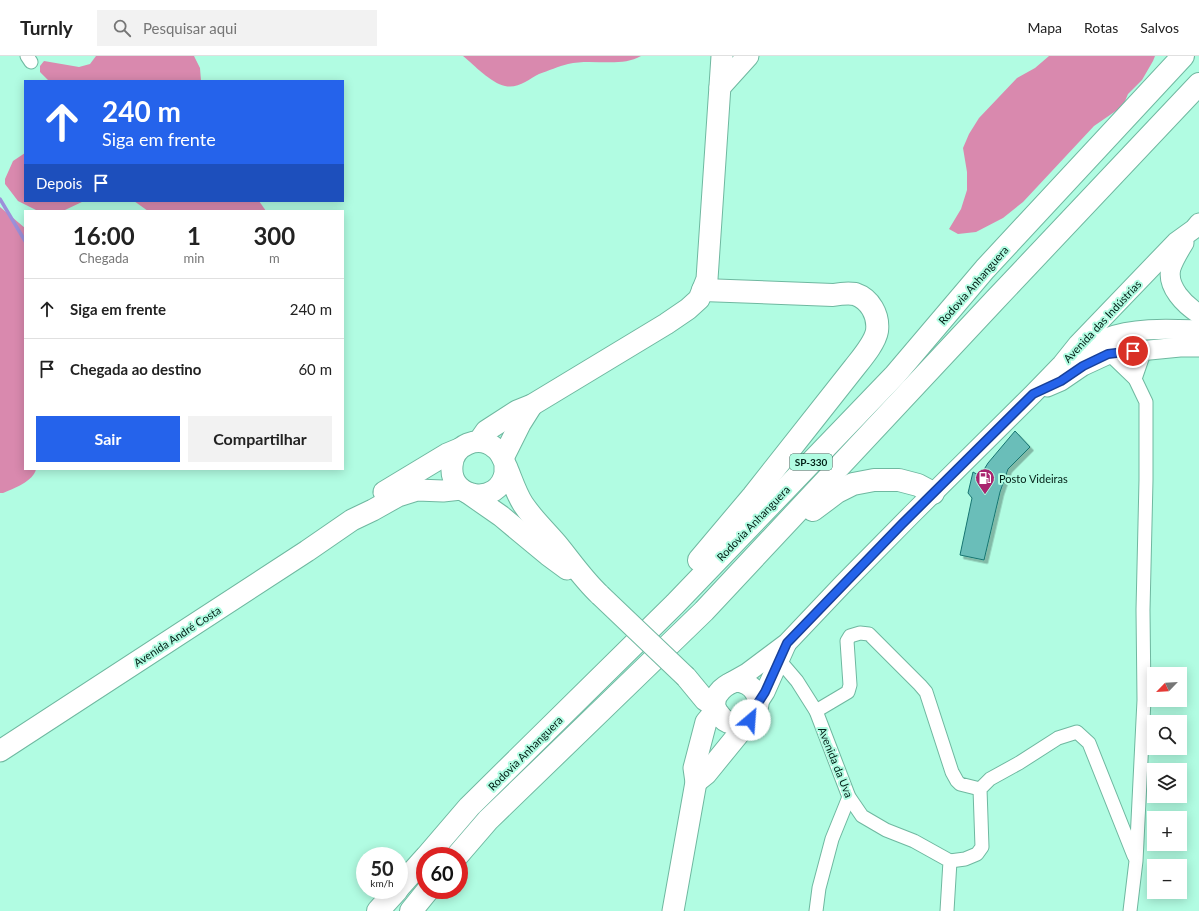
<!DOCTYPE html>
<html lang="pt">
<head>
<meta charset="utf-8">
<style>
	:root { --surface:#fff; --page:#f2f2f2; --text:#222; --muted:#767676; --line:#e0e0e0; --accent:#2563eb }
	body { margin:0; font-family:Lato,sans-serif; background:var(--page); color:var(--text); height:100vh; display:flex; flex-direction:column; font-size:15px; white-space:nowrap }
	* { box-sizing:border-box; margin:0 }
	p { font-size:13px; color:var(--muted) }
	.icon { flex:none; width:22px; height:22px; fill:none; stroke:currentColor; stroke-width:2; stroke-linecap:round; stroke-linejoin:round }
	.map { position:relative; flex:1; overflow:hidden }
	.details { position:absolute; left:24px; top:154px; width:320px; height:260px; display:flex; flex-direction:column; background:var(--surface); border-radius:0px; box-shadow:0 2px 10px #0003 }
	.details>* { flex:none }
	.top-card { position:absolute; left:24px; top:24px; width:320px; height:122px; border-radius:0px; box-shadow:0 2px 10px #0003; background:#2563eb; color:#fff; overflow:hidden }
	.needle { width:26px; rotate:245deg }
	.buttons { position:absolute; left:1147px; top:611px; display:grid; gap:8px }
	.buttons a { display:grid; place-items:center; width:40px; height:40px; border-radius:0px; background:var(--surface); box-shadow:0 2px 10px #0003; font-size:20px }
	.speed { position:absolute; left:356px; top:791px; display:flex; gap:8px; font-size:20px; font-weight:700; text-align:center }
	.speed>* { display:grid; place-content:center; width:52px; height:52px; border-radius:50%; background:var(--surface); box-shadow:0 2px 10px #0003; line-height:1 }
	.speed small { font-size:10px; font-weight:400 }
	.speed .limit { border:6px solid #d22; background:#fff; color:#111 }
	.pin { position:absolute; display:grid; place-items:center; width:34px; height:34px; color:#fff; margin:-17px; border:2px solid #fff; border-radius:50%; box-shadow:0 1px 4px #0007 }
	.me { position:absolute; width:44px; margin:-22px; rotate:27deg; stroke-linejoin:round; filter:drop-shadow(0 0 3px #0008) }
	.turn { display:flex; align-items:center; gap:14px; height:84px; padding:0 12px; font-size:18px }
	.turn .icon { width:52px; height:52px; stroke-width:2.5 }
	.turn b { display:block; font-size:28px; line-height:34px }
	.then { display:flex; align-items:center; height:38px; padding:0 12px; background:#0003; gap:8px; font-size:15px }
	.eta { display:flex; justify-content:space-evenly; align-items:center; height:68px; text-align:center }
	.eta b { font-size:24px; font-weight:700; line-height:28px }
	.primary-button { display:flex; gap:8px; margin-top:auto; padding:8px 12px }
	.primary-button a { flex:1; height:46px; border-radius:0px; background:var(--accent); color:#fff; font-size:16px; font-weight:700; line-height:46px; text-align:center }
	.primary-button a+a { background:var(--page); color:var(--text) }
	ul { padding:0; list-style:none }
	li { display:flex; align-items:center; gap:12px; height:60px; padding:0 12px; border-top:1px solid var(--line) }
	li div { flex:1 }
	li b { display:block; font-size:15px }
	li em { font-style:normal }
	header { display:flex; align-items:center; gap:24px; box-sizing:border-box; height:56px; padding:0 20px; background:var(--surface); border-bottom:1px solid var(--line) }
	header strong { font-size:19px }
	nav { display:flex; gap:22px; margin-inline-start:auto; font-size:14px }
	.search { width:280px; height:36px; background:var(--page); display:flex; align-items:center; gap:10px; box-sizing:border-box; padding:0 14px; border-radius:0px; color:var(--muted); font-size:15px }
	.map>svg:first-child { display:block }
</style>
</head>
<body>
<header>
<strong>Turnly</strong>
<div class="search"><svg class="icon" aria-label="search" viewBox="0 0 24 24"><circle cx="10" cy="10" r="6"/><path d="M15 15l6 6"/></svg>Pesquisar aqui</div>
<nav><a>Mapa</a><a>Rotas</a><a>Salvos</a></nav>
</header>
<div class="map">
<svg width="1199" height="855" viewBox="0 0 1199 855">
	<defs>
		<filter id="shadow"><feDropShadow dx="3.5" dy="3.5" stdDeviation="0" flood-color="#0004"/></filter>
	</defs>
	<rect width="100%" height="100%" fill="#b1fce2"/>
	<!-- forest -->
	<g fill="#d989ae">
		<polygon points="96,0 194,0 200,12 201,25 49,25 40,16 40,10 44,5 79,11 90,8"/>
		<path d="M463 0H641C620 12 592 2 568 8 559 10 548 15 539 18 529 23 518 33 505 30 491 27 474 9 463 0Z"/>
		<polygon points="1049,0 1155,0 1153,5 1142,24 1128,38 1123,50 1094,70 1023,146 1003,162 976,176 958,178 949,173 961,153 967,134 967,116 963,92 969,78 979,62 1017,22 1035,12"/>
		<polygon points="25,97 25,145 84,145 65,154 43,155 38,155 18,145 5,128 5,123 13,105"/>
		<polygon points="134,145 259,145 266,155 148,155"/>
		<path d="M0 151 25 172V413H36C34 425 13 433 3 437H0Z"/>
	</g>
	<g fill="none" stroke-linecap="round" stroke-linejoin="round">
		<!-- stream -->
		<polyline stroke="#9c90da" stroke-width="3.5" points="0,143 25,185"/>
	</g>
	<!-- building -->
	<polygon fill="#6bbeb9" stroke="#177571" filter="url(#shadow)" points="1015,375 1030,391 1008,413 1000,436 984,504 960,499 972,442 968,437 973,416 980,420 988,407"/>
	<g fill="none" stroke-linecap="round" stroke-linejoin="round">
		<!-- minor casing -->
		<g stroke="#6fb8a0" stroke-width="15">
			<g id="minor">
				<polyline points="27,0 31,6"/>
				<polyline points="1109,298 1135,323 1146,346 1146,424 1143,554 1144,644 1136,805 1130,855"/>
				<polyline points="1135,323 1145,294"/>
				<polyline points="779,604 797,625 816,655 849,741 862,760 886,774 914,785 950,805 947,855"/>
				<polyline points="816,655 848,636 850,629 847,585 850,580 860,577 869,578 920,629 926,636 952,716 957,725 960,728 980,733"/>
				<polyline points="950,805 965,803 977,798 982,791 980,733 990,723 1019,707 1058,682 1077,676 1089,687 1134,800"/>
				<polyline points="816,855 819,832 832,783 849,741"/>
			</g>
		</g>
		<!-- secondary casing -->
		<g stroke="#6fb8a0" stroke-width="21">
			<g id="secondary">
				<path d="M1184 187C1179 195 1174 203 1171 212 1166 231 1185 249 1199 258"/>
				<path d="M1077 299C1086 293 1095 286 1106 282 1134 271 1169 273 1199 274"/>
				<polyline points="1047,331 1061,325 1083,310 1109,298 1180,291 1199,291"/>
				<polyline points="731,626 747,617 787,587 843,528 912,458 1033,338 1062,308 1078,288 1176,186 1194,173 1199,167"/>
				<polyline points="758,647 765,636 786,589"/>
			</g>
		</g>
		<!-- primary casing -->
		<g stroke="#6fb8a0" stroke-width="23">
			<g id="primary">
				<polyline points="720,31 748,0"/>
				<polyline points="479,385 486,375 517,355 532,349 666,268 688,253 699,243 707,223 722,0"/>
				<polyline points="503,402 520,368 532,349"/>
				<path d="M505 408C505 411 505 415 505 417 499 450 449 444 452 410 453 389 479 378 495 392 502 397 503 404 507 412 512 424 516 437 523 448 533 463 546 475 557 488 571 505 583 523 600 539"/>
				<polyline points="384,436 447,398 459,393"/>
				<polyline points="468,437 501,460 548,499 567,513"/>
				<polyline points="686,621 705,644 715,651"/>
				<path d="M738 625C772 632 758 675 731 667 726 666 722 663 719 658 717 656 715 653 715 650 713 638 726 627 738 625Z"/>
				<polyline points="0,695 307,495 352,464 373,454 398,440 417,434 443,435 461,433"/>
				<polyline points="696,726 706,718 750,664"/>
				<polyline points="673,855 696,726 694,712 706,666 716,654"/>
			</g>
		</g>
		<!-- motorway casing -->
		<g stroke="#6fb8a0" stroke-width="24">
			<g id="motorway">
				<polyline points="813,454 837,436 853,428 874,424 899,424 918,429 933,437"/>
				<path d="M699 504 753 440 854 312C861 303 875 287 877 275 879 259 870 243 855 238 848 237 839 238 833 239L703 234"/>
				<polyline points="427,800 469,751 675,548 895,319 985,213 1183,0"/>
				<polyline points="457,800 488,764 704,555 995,244 1199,28"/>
				<polyline points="399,831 425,802"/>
				<polyline points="378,855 397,834"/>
				<polyline points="411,855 428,834"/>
			</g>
		</g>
		<!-- minor -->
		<use href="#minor" stroke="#fff" stroke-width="13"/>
		<!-- secondary -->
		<use href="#secondary" stroke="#fff" stroke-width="19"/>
		<!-- primary -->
		<use href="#primary" stroke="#fff" stroke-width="21"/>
		<!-- motorway -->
		<use href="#motorway" stroke="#fff" stroke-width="22"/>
		<!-- primary-bridge casing -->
		<g stroke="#6fb8a0" stroke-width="23" stroke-linecap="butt">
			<polyline id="primary-bridge" points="600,539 686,621"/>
		</g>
		<!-- primary-bridge -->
		<use href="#primary-bridge" stroke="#fff" stroke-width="21"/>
	</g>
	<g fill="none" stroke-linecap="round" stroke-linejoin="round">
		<!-- route casing -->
		<g stroke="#184099" stroke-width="10">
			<polyline id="route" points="750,664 754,659 757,654 758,647 765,636 787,587 902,468 1033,338 1061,325 1083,310 1108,298 1133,295"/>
		</g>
		<!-- route -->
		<use href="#route" stroke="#2563eb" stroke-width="7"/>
	</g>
	<!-- icons -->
	<defs>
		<g id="fuel-pin" transform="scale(1)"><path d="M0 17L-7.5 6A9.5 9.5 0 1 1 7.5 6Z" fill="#a8246f" stroke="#b1fce2"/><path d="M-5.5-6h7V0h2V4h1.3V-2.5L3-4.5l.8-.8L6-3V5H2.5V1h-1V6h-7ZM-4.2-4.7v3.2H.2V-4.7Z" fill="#fff"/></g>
	</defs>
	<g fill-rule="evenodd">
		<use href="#fuel-pin" x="985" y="422"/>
	</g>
	<g text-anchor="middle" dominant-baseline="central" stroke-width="4" stroke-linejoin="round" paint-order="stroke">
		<!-- shield labels -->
		<rect fill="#b1fce2" stroke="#356152" stroke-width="1" x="790" y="398" width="42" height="16" rx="3"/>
		<g font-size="10" font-weight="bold" fill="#001e15">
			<text x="811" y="406">SP-330</text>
		</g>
		<!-- street labels -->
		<g font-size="11" fill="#001e15" stroke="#b1fce2">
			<text transform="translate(973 229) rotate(-49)">Rodovia Anhanguera</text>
			<text transform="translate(1102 265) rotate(-47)">Avenida das Indústrias</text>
			<text transform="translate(753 467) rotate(-46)">Rodovia Anhanguera</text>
			<text transform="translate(177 580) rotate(-33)">Avenida André Costa</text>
			<text transform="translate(525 697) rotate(-45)">Rodovia Anhanguera</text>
			<text transform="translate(836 706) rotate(68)">Avenida da Uva</text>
		</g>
		<!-- poi labels -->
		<g font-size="11" fill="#001e15" stroke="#b1fce2" text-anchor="start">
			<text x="999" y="422">Posto Videiras</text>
		</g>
	</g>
</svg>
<div class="buttons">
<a><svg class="needle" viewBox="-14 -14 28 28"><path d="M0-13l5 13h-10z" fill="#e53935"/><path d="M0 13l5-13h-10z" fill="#767676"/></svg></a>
<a><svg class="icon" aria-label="search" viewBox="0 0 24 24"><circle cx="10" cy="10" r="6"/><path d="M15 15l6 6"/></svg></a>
<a><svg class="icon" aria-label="layers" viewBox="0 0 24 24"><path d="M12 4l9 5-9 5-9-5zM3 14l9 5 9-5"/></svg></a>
<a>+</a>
<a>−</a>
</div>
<div class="speed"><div>50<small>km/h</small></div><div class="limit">60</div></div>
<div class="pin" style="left:1133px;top:295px;background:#d93025"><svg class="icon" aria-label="arrive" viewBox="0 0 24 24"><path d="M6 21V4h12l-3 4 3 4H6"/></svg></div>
<svg class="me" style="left:750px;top:664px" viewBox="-20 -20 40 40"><circle r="19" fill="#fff"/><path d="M0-13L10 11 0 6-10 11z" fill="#2563eb"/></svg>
<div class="top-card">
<div class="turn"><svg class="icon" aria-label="ahead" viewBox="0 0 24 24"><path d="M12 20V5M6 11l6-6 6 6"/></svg><div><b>240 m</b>Siga em frente</div></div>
<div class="then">Depois<svg class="icon" aria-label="arrive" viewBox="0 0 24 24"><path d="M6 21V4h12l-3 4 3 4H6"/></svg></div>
</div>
<section class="details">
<div class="eta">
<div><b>16:00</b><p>Chegada</p></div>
<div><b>1</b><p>min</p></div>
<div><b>300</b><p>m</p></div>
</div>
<ul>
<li><svg class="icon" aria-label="ahead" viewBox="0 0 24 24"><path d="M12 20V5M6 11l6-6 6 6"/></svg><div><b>Siga em frente</b></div><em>240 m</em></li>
<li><svg class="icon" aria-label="arrive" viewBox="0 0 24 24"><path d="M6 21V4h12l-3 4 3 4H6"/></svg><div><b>Chegada ao destino</b></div><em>60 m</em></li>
</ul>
<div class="primary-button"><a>Sair</a><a>Compartilhar</a></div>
</section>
</div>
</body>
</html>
